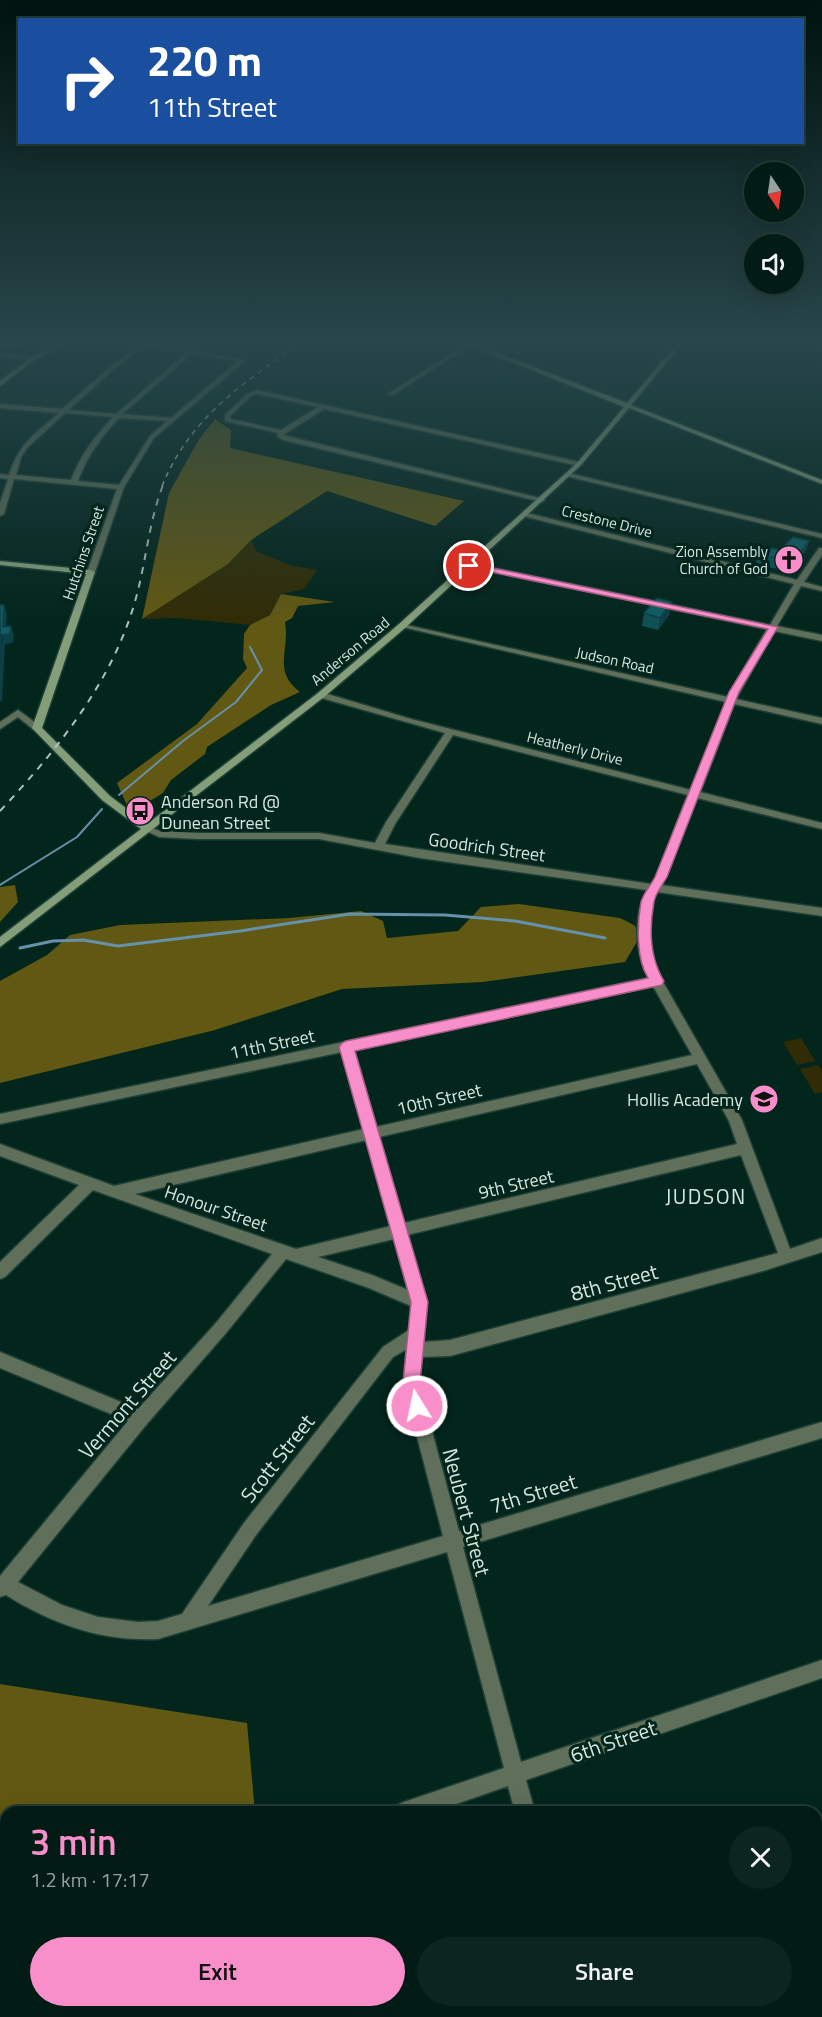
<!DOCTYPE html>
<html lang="en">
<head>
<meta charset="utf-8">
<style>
	:root { --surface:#021c15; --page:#0c251e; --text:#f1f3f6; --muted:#96a1a0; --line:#233a34; --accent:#f98fca }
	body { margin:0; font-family:"Titillium Web",sans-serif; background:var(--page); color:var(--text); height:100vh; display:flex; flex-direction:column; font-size:22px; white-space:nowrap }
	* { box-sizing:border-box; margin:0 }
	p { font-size:20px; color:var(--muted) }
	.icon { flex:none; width:33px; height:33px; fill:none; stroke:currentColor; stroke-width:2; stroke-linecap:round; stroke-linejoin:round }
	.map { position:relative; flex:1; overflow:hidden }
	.drawer { position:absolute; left:0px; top:1806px; width:822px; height:212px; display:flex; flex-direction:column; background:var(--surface); border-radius:18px 18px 0 0; box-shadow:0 6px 24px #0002,0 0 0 2px var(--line) }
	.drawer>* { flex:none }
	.banner { position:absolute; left:18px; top:18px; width:786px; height:126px; border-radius:0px; box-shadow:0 6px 24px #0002,0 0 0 2px var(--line); background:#1a4fa0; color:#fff; overflow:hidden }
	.needle { width:39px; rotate:167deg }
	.buttons { position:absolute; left:744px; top:162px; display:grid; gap:12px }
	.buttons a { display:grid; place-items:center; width:60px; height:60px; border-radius:50%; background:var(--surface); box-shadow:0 6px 24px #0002,0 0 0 2px var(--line); font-size:30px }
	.pin { position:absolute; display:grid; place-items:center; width:51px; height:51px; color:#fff; margin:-26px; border:3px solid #fff; border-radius:50%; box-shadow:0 2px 6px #0007 }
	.me { position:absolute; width:66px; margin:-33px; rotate:350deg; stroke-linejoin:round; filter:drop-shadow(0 0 4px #0008) }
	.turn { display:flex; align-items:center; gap:21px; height:126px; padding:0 30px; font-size:27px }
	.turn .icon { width:78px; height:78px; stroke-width:2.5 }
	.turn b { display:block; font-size:42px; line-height:51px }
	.round { display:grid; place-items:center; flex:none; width:63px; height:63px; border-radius:32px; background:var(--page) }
	.summary { display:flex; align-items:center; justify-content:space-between; height:102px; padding:0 30px }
	h1 { font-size:36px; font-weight:600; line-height:45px; color:var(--accent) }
	.button { display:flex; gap:12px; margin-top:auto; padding:12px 30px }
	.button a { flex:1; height:69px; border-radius:36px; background:var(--accent); color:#111; font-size:24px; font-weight:600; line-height:69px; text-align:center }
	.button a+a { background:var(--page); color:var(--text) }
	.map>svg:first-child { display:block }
</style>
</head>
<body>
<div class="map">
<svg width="822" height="2017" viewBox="0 0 822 2017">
	<rect width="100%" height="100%" fill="#02251c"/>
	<!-- green -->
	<g fill="#312c05">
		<polygon points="251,540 256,551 290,565 317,570 304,589 281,594 270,615 250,625 177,618 142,619 228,564"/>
		<polygon points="801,1038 815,1061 797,1065 783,1042"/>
		<polygon points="818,1065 822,1071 822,1092 815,1094 800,1069"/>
	</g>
	<!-- forest -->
	<g fill="#615813">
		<polygon points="215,419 231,430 230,448 464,501 435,526 327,491 251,540 228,564 142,619 169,493 198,441"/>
		<path d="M281 594 335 602 298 606 292 618 285 622C290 651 272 671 300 692L271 705 207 747 205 754 171 780 163 793 142 806 128 808 117 783 197 724 247 668 243 659 244 634 250 625 270 615Z"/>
		<polygon points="15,885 18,902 0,922 0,887"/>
		<polygon points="519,904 620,918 634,925 641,935 625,962 483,982 342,989 215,1030 0,1083 0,981 47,955 70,935 120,925 289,918 361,911 383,921 387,938 458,931 481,907"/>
		<polygon points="0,1684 247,1723 255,1812 6,1812 6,2012 101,2012 89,2017 0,2017"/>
	</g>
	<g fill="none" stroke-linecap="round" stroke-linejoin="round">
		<!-- stream-far1 -->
		<g stroke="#6591ab" stroke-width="2">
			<polyline points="119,795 183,741 236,702 262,670 250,647"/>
			<polyline points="0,885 77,837 102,809"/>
		</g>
		<!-- stream -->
		<polyline stroke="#6591ab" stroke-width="3" points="20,948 53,941 83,940 118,946 240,931 350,914 445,915 515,921 605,938"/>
		<!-- street casing -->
		<g stroke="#1f4037" stroke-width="3">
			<g id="street">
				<path d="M144 341H150L148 343 246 360 154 438 124 487 95 572 91 574 87 572 117 489 14 479 4 514 0 516V503L8 479 0 478V474L9 475C20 442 34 435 59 413L0 408V404L62 409 110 367ZM144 346 186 353 116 414 69 410 114 369ZM192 354 238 361 171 418 122 414ZM65 413 113 417C95 436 80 456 71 480L16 475 21 457 27 448ZM119 418 167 421 150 436 119 485 78 481C87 456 101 437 119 418Z"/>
				<polygon points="469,342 471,345 393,395 388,394"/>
				<polygon points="0,353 34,356 37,358 34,360 0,357"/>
				<path d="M257 390 579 462 582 464 579 466 324 409 283 435 544 499 545 500 542 502 283 440 277 436 278 433 225 421V415L247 394ZM257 394 318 407 281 430 230 419V416L251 396Z"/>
				<polygon points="568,473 822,534 822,538 566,476 565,475"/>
				<path d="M523 512 797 580 819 548H822V555L804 582 822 587V591L801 586 777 626 822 635V641L774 631 736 699 822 718V724L734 704 700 792 822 823V829L697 798 666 877 661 885 822 908V916L657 892C645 915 648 944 655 968L742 1120 790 1249 822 1238V1252L763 1271 450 1356 421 1357 419 1383 459 1531 822 1422V1438L463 1547 521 1762 822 1660V1678L526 1780 535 1812H515L508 1786 433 1812H394L397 1805 404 1802 504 1768 447 1552 158 1639C103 1642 52 1624 6 1595L0 1597V1576L128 1421 0 1368V1352L138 1409 216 1323 272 1254 93 1190 5 1277 0 1279V1262L79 1185 0 1156V1144L114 1186 364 1129 342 1052 0 1124V1114L649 978C635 954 633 916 647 890L420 858 319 839H198L159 837 142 829 147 826 160 831 198 833H319L375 843 386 822 445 733 318 697V693L321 692 411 719 691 790 726 702 398 626 402 624 728 697 767 629 465 565 469 563 770 625 794 584 523 516ZM453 735 688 795 656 877 651 884 385 844 395 824ZM653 986 692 1055 376 1127 354 1050ZM697 1064 729 1121 737 1144 404 1223 379 1137ZM367 1140 391 1226 296 1249 135 1194ZM741 1155 778 1253 450 1340 423 1342 426 1302 407 1235ZM394 1239 408 1290 372 1275 318 1257ZM286 1259 369 1288 411 1306 409 1330 383 1347 244 1523 182 1614 158 1621 138 1622 98 1617 62 1605 18 1582 146 1425 226 1333ZM407 1349 403 1383 443 1536 208 1606 256 1535 393 1357Z"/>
				<polygon points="18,710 40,726 40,730 34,730 18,717 0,729 0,722"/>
				<polygon points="6,1935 6,1957 0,1959 0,1937"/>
				<polygon points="382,2012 417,2012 415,2017 380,2017"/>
				<polygon points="457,2012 479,2012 481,2017 459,2017"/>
			</g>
		</g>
		<!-- secondary casing -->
		<g stroke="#1f4037" stroke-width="3">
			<g id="secondary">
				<polygon points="25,341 37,341 0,349 0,345"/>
				<polygon points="65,341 72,341 36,359 0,386 0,381 32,357"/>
				<polygon points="459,341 467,341 627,403 679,341 685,341 631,405 822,480 822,484 629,408 581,465 405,628 324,697 0,947 0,937 141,829 102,800 32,728 86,574 0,565 0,561 91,570 95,572 42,728 110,796 147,824 318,693 399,624 577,463 624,407"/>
			</g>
		</g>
		<!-- street -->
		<use href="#street" fill="#606f59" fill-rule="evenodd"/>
		<!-- secondary -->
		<use href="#secondary" fill="#859e7a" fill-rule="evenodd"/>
		<!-- rail-far1 -->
		<g stroke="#adc2bb" stroke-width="1.5" stroke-dasharray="5 5" stroke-linecap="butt">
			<polyline points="817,341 822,351"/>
			<path d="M162 486C191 416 243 384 302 341"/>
		</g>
		<!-- rail -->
		<path stroke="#adc2bb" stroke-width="2" stroke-dasharray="7 7" stroke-linecap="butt" d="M0 811C56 751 110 685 134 605 146 565 148 524 163 485"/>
	</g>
	<!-- wall -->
	<g fill="#0f4f56">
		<polygon points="809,541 806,550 802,556 803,557 800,566 795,573 756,564 759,554 780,550"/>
		<polygon points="672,602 669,615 658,630 642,626 644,613"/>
	</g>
	<!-- shaded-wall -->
	<g fill="#0c4046">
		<polygon points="809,541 806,550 796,565 799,555"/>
		<polygon points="803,557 800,566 795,573 798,564"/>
		<polygon points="672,602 669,615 658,630 660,618"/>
		<polygon points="4,605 7,614 6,634 11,626 14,635 13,643 5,644 2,701 0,701 0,663"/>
	</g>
	<!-- building -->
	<g fill="#115c64" stroke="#0c4046" stroke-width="1.5">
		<polygon points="793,537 809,541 799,555 803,557 798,564 759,554 765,547 780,550"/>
		<polygon points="657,598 672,602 660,618 644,613"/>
		<polygon points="0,605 4,605 3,627 11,626 10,634 1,635 0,663"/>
	</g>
	<!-- sky -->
	<linearGradient id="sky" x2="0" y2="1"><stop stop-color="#01140f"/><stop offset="0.55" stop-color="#28464b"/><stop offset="1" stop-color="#28464b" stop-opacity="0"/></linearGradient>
	<rect width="822" height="623" fill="url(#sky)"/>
	<!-- route -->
	<path fill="#f98fca" stroke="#a25d83" stroke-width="1.5" d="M469 563 778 627 739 692 667 877C663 884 655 894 654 902 649 929 650 958 664 981L662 985 355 1051 428 1302 420 1383 426 1406 424 1412 417 1415 411 1412 403 1383 411 1302 339 1047 342 1043 346 1041 648 978C636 959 637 924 641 902 643 894 651 885 655 877L729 692 768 629 466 567 465 566Z"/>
	<!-- icons -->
	<defs>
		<g id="church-disc" transform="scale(1.5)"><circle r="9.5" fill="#f98fca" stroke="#02251c"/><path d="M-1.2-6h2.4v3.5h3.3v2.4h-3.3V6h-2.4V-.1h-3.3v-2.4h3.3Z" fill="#111"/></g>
		<g id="bus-disc" transform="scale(1.5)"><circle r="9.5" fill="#f98fca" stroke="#02251c"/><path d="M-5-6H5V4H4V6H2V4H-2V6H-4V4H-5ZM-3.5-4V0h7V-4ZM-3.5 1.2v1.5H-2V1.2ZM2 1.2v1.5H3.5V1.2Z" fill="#111"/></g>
		<g id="school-disc" transform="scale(1.5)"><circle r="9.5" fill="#f98fca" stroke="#02251c"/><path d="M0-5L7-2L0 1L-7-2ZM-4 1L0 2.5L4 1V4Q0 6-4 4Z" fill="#111"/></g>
	</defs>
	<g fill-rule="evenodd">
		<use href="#church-disc" x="789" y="560"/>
		<use href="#bus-disc" x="140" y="811"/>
		<use href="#school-disc" x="764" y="1099"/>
	</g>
	<g text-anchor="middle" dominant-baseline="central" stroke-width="6" stroke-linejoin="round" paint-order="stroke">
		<!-- far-street labels -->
		<g font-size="15" fill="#d4e6df" stroke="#02251c">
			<text transform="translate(607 521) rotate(14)">Crestone Drive</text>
			<text transform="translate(83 553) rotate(-71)">Hutchins Street</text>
			<text transform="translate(350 651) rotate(-40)">Anderson Road</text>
			<text transform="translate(615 660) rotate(12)">Judson Road</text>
			<text transform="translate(575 748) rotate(14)">Heatherly Drive</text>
		</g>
		<!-- far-poi labels -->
		<g font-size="15" fill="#d4e6df" stroke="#02251c" text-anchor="end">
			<text x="768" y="551">Zion Assembly<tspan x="768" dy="17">Church of God</tspan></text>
		</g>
		<!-- poi labels -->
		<g font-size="18" fill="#d4e6df" stroke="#02251c" text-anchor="start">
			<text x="161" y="801">Anderson Rd @<tspan x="161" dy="21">Dunean Street</tspan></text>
			<text x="743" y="1099" text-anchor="end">Hollis Academy</text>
		</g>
		<!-- street labels -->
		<g font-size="18" fill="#d4e6df" stroke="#02251c">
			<text transform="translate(487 847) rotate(8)">Goodrich Street</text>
			<text transform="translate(272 1044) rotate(-12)">11th Street</text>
			<text transform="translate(439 1099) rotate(-13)">10th Street</text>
			<text transform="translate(516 1184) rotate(-13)">9th Street</text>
			<text transform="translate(216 1208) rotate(19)">Honour Street</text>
		</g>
		<!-- quarter labels -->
		<g font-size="21" letter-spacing="1.5" fill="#d4e6df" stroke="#02251c">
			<text x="706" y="1196">JUDSON</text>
		</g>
		<!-- near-street labels -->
		<g font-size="21" fill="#d4e6df" stroke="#02251c">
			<text transform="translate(614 1282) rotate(-15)">8th Street</text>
			<text transform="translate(127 1404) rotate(-49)">Vermont Street</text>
			<text transform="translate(277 1458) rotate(-52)">Scott Street</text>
			<text transform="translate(533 1493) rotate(-17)">7th Street</text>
			<text transform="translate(467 1512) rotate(75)">Neubert Street</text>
			<text transform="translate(613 1741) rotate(-19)">6th Street</text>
		</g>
	</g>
</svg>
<div class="buttons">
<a><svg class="needle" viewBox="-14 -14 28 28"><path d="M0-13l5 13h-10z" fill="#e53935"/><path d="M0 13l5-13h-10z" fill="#96a1a0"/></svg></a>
<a><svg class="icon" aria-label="sound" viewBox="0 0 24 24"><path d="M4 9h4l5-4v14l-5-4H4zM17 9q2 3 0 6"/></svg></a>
</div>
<div class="pin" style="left:469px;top:566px;background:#d93025"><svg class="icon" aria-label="arrive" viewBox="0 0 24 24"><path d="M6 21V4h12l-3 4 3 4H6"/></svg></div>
<svg class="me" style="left:417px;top:1406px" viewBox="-20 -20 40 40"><circle r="17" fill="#f98fca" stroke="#fff" stroke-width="3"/><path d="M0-11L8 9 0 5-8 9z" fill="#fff"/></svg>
<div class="banner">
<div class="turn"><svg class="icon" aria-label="right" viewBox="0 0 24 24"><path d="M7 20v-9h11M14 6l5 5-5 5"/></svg><div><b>220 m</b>11th Street</div></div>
</div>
<section class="drawer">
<div class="summary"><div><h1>3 min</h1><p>1.2 km · 17:17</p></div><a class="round"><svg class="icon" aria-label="close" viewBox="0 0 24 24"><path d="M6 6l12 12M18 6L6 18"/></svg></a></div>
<div class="button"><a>Exit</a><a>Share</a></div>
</section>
</div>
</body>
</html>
